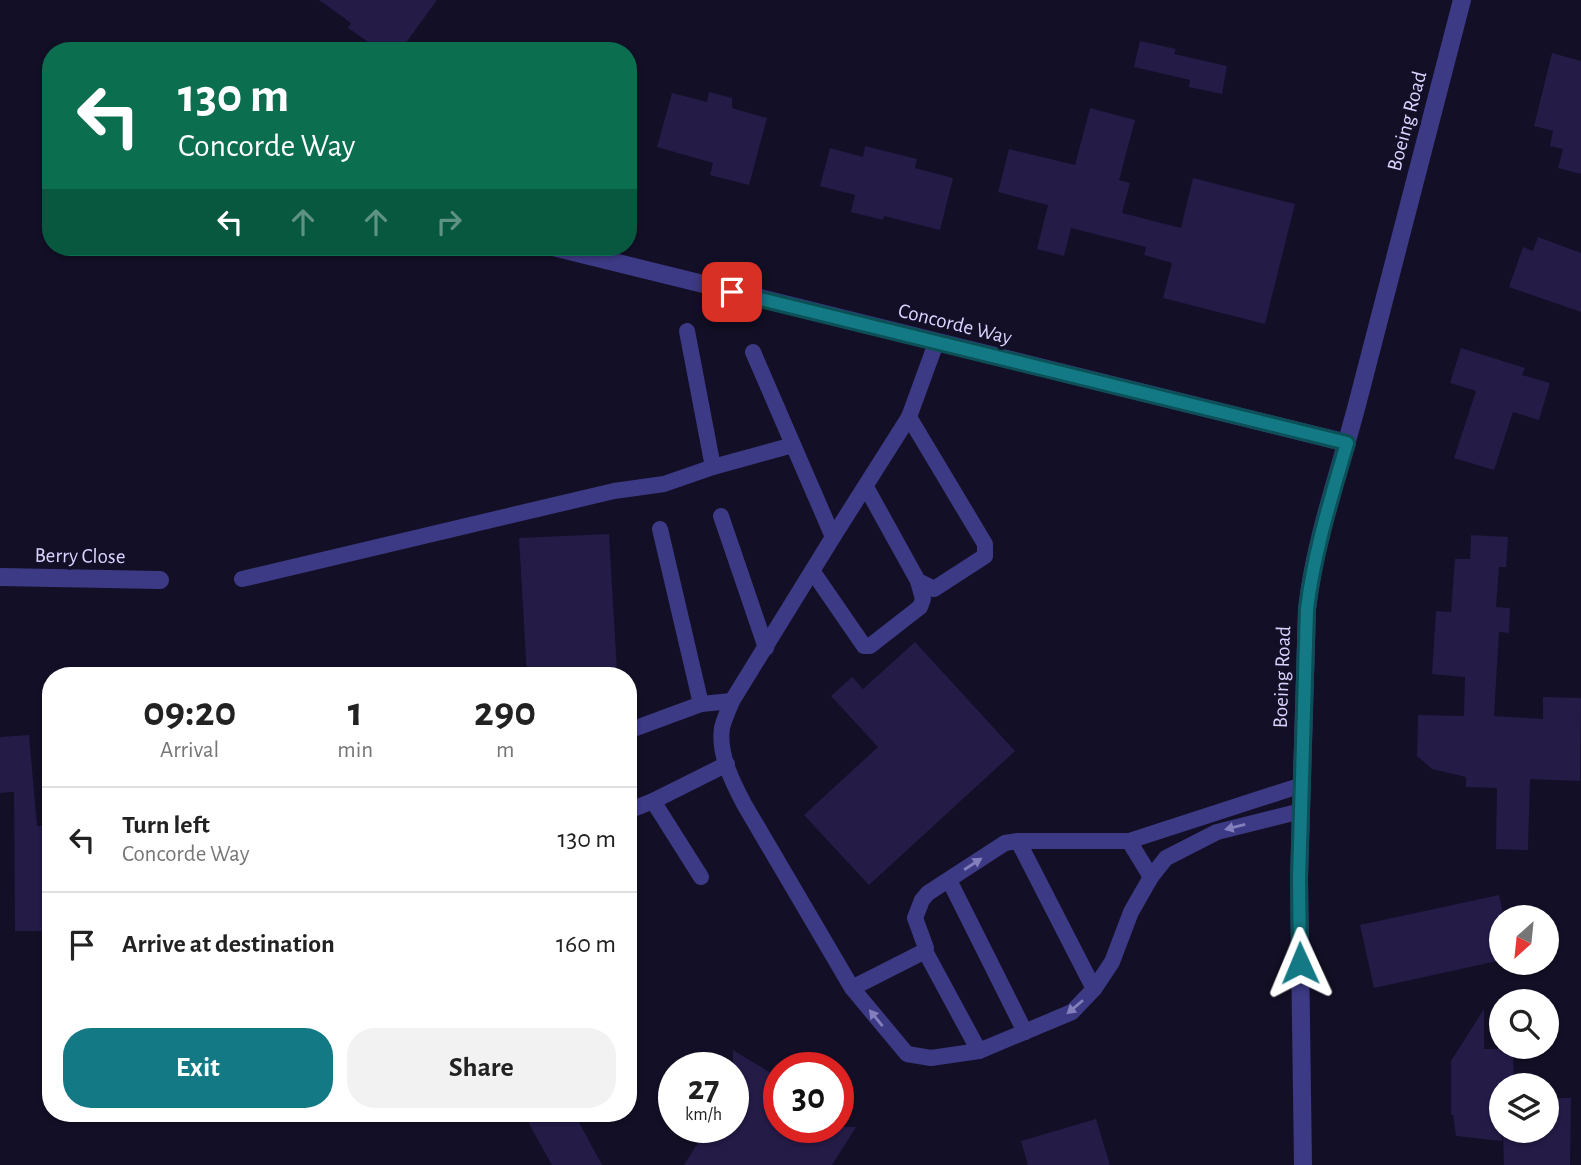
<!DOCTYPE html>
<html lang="en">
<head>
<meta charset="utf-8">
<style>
	:root { --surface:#fff; --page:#f2f2f2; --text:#222; --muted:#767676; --line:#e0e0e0; --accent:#137a85 }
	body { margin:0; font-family:"Alegreya Sans",sans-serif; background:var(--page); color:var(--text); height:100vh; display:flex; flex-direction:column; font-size:26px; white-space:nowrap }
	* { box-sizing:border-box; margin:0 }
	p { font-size:23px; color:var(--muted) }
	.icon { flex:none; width:38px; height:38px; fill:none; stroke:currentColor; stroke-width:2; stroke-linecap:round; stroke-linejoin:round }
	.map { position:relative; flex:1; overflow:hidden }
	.panel { position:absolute; left:42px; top:667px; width:595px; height:455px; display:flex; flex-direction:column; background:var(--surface); border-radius:28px; box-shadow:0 2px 5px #0004 }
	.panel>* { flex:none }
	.banner { position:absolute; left:42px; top:42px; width:595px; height:214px; border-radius:28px; box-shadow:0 2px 5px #0004; background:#0b6e4f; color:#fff; overflow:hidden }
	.needle { width:46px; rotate:207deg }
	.fabs { position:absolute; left:1489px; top:905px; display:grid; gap:14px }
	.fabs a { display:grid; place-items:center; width:70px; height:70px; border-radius:50%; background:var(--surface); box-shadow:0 2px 5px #0004; font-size:35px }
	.speed { position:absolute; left:658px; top:1052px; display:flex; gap:14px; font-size:35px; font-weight:700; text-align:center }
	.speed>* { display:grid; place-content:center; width:91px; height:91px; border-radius:50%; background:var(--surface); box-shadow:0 2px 5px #0004; line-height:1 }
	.speed small { font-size:18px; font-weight:400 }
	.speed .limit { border:10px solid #d22; background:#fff; color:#111 }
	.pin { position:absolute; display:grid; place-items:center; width:60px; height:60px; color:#fff; margin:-30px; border-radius:14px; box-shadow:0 4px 10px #0006 }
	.me { position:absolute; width:77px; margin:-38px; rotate:359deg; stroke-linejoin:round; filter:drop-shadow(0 0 5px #0008) }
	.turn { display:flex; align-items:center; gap:24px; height:147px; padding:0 21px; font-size:32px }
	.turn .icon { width:91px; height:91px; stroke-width:2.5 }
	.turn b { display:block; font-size:49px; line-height:60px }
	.lanes { display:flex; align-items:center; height:66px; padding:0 21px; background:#0003; justify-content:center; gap:35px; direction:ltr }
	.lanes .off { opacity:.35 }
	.eta { display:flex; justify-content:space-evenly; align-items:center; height:119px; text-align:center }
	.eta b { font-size:42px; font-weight:700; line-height:49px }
	.action { display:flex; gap:14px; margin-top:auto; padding:14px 21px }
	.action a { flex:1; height:80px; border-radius:28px; background:var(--accent); color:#fff; font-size:28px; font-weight:700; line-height:80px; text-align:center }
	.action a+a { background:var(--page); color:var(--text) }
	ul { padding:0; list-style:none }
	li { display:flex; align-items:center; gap:21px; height:105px; padding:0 21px; border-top:2px solid var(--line) }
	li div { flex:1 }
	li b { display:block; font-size:26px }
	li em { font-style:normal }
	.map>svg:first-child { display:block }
</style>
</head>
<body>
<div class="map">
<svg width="1581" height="1165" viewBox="0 0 1581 1165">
	<rect width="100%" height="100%" fill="#130f26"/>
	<!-- building -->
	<g fill="#241b47">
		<polygon points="319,0 437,0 400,51 381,51 348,28 351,23"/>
		<polygon points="1140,41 1176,49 1174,54 1227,66 1222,94 1189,87 1190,80 1134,67"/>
		<polygon points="1552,53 1581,61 1581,174 1558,168 1563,149 1550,146 1553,131 1534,126"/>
		<polygon points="709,92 732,98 732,108 767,118 749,185 710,175 713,163 657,147 672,93 707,102"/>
		<polygon points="1090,108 1135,120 1119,180 1130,183 1122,213 1181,228 1193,178 1295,204 1265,324 1163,298 1172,263 1144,255 1146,247 1071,228 1064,256 1037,249 1048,205 998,192 1009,149 1075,165"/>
		<polygon points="865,146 917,159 915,168 953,178 940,230 884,216 883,220 851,212 855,195 820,186 830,148 863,157"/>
		<polygon points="1538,237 1581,253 1581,312 1509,287 1523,247 1533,251"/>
		<polygon points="1461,348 1525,368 1522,375 1550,383 1539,420 1513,412 1494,470 1454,458 1476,391 1450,383"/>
		<polygon points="609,534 617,672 527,676 519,538"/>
		<polygon points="1471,535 1508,537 1506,567 1499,567 1496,607 1510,608 1509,633 1499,632 1494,716 1543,719 1543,697 1581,698 1580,781 1530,779 1528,850 1496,849 1497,788 1466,787 1466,777 1432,769 1417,756 1418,715 1464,716 1465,677 1432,674 1436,611 1451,612 1455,559 1470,559"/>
		<polygon points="915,642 1015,751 869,885 804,815 878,747 831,696 852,677 863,689"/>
		<polygon points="29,735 37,826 51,826 51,931 15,931 14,792 0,793 0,737"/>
		<polygon points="1499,895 1504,917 1502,917 1502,960 1374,988 1360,925"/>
		<polygon points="1484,1009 1484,1049 1513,1049 1514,1085 1502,1085 1502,1141 1456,1136 1453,1115 1451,1115 1451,1061"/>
		<polygon points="733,1050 779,1078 779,1127 856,1127 832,1165 684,1165 708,1127 733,1127"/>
		<polygon points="1547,1098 1571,1098 1570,1165 1504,1165 1503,1130 1547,1130"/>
		<polygon points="523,1113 574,1113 602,1165 552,1165"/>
		<polygon points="1096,1119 1110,1165 1028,1165 1021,1141"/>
	</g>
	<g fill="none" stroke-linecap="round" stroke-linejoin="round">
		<!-- service -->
		<g stroke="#3d3a85" stroke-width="16">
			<polyline points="687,331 713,467"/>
			<polyline points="753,352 833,537"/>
			<path d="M909 417 833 537 732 701C729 709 724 719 722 728 718 754 733 783 744 804L852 988 907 1054 931 1058 979 1051 1072 1012 1094 989 1112 962 1131 912 1151 877 1166 858 1217 832 1301 811"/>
			<polyline points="866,487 918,581 934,589 985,556 985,544 909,417 936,343"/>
			<polyline points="721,516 766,648"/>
			<polyline points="660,529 701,704"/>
			<polyline points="813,572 864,646 870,646 920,607 923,599 918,581"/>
			<polyline points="242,579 614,491 664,484 713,467 793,445"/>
			<polyline points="628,731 701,704 732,701"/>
			<polyline points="653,801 701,877"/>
			<polyline points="628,811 653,801 727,764"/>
			<polyline points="1018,841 1094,989"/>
			<polyline points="1129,841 1151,877"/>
			<polyline points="949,880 1025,1032"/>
			<polyline points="852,988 925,951"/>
			<polyline points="979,1051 925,951 926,948 915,918 922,900 928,893 1005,843 1018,841 1129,841 1302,785"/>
		</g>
		<!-- minor -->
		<g stroke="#3d3a85" stroke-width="18">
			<polyline points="553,247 1347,443"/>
			<polyline points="0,577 160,580"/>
			<path d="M1303 1165 1299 879 1307 609C1315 537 1341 468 1359 397 1393 265 1428 132 1462 0"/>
		</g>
	</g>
	<!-- one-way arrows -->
	<defs><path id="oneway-solid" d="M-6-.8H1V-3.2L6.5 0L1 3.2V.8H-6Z" transform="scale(1.75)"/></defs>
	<g fill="#837fbc">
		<use href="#oneway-solid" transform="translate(1235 827) rotate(166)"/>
		<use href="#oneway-solid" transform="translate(973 864) rotate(-33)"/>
		<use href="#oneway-solid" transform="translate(1075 1007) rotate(140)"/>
		<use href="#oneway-solid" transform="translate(876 1018) rotate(-129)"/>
	</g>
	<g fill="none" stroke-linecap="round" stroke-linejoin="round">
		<!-- route casing -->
		<g stroke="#0c4f56" stroke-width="18">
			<path id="route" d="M732 292 1347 443C1331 498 1314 552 1307 609L1299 879 1300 963"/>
		</g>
		<!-- route -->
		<use href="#route" stroke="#137a85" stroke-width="12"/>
	</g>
	<g text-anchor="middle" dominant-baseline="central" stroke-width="7" stroke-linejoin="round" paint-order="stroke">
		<!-- street labels -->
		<g font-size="21" fill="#d9d4ff" stroke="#130f26">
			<text transform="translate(1407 121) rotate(-75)">Boeing Road</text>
			<text transform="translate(955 324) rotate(14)">Concorde Way</text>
			<text transform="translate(80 556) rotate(1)">Berry Close</text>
			<text transform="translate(1282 677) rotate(-88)">Boeing Road</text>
		</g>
	</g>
</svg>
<div class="fabs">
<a><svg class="needle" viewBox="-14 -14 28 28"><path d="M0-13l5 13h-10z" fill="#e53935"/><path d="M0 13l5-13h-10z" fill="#767676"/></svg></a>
<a><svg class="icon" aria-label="search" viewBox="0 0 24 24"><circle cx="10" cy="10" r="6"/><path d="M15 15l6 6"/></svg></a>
<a><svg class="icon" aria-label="layers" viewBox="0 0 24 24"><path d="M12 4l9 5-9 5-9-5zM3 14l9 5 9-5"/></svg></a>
</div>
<div class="speed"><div>27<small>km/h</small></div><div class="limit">30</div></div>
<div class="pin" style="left:732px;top:292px;background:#d93025"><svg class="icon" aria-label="arrive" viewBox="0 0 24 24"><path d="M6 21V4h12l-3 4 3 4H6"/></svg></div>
<svg class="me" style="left:1300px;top:963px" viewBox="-20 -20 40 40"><path d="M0-17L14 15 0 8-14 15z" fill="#137a85" stroke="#fff" stroke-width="4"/></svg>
<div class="banner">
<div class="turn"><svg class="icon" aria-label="left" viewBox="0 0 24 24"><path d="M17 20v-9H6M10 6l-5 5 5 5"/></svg><div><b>130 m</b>Concorde Way</div></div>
<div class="lanes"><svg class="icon" aria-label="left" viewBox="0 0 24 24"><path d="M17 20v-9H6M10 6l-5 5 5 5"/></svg><svg class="icon off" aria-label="ahead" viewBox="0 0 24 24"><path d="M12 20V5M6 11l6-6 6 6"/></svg><svg class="icon off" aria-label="ahead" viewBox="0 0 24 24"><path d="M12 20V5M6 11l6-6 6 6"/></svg><svg class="icon off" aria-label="right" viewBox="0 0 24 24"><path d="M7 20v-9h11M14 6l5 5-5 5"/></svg></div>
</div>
<section class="panel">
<div class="eta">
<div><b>09:20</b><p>Arrival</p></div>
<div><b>1</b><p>min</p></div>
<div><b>290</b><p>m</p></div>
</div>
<ul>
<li><svg class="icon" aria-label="left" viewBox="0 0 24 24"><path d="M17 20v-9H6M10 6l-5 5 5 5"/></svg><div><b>Turn left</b><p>Concorde Way</p></div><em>130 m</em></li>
<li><svg class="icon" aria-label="arrive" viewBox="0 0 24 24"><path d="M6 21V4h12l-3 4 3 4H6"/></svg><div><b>Arrive at destination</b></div><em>160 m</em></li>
</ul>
<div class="action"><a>Exit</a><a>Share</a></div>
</section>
</div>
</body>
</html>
